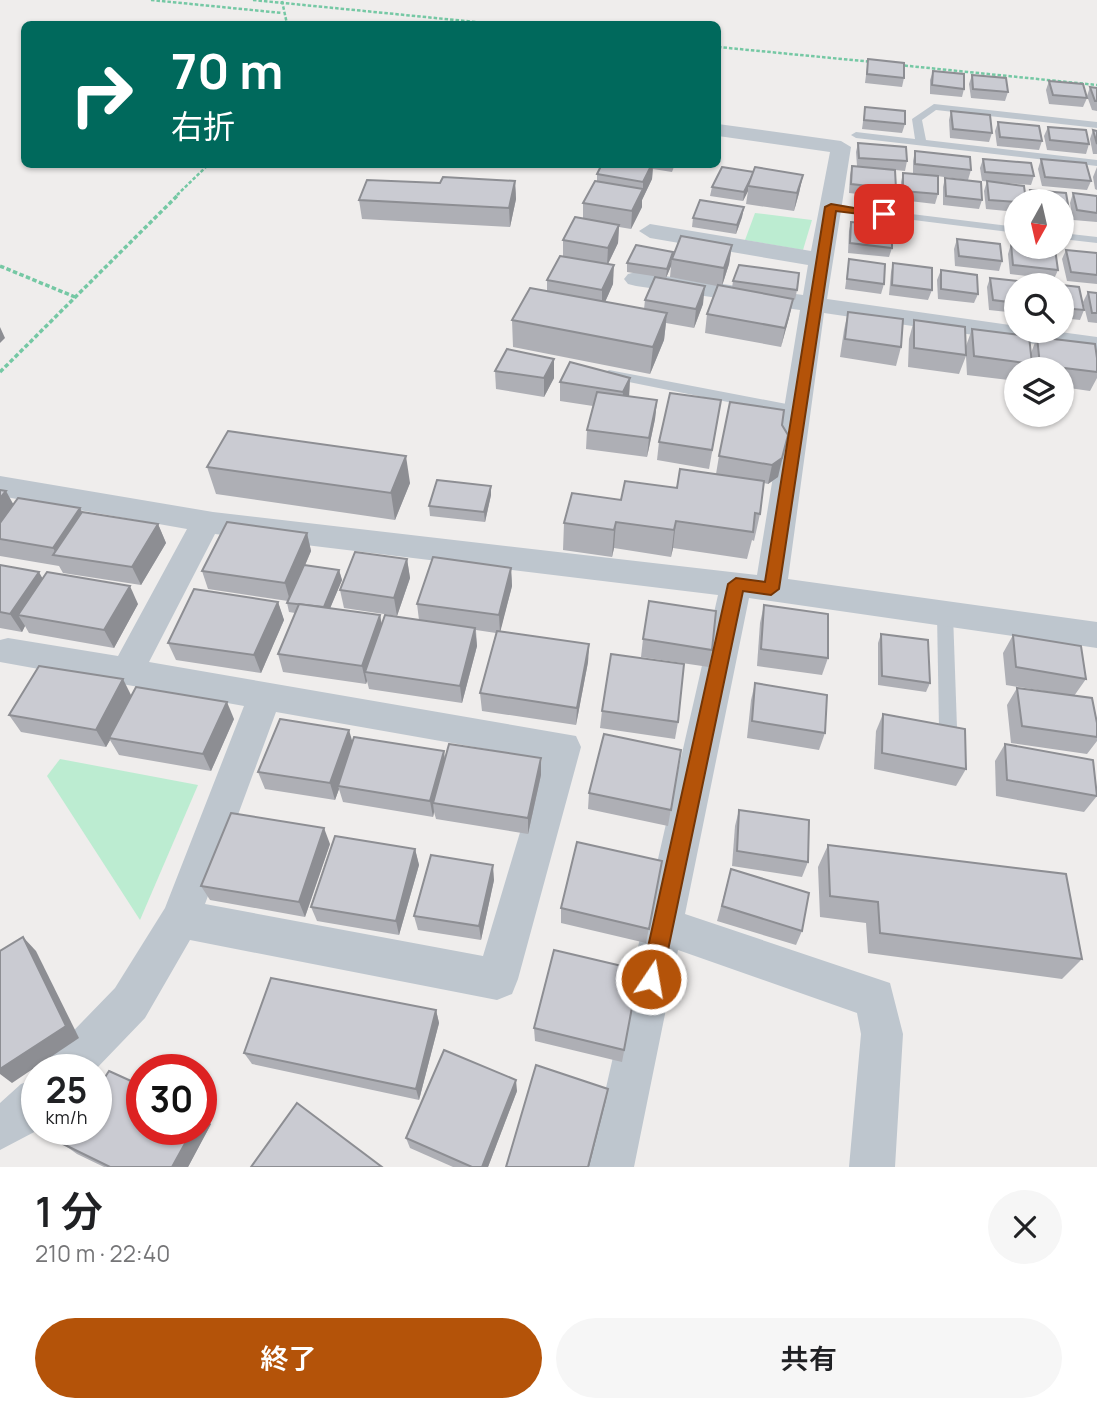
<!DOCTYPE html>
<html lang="ja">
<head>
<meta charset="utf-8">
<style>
	:root { --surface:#fff; --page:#f6f6f6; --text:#202124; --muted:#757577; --accent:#b45309 }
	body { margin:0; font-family:Manrope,"Noto Sans JP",sans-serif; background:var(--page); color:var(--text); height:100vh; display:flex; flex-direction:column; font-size:26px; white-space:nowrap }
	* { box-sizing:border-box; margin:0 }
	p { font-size:23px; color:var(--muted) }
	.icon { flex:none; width:38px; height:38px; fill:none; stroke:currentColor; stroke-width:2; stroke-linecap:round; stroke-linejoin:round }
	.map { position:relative; height:1167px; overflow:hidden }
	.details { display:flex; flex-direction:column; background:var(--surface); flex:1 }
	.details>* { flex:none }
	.top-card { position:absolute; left:21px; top:21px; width:700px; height:147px; border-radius:10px; box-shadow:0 2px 5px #0004; background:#00695c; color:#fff; overflow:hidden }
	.needle { width:46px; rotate:188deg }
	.buttons { position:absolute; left:1004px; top:189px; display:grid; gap:14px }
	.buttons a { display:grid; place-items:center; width:70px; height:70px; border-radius:50%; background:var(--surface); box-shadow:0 2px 5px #0004; font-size:35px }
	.speed { position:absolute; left:21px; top:1054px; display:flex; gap:14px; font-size:35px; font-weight:700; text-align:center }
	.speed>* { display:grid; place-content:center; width:91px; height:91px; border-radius:50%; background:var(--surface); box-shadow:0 2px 5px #0004; line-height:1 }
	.speed small { font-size:18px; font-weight:400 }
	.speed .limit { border:10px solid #d22; background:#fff; color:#111 }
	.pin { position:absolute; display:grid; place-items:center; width:60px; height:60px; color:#fff; margin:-30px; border-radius:14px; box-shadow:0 4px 10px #0006 }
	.me { position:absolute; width:77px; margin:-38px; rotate:12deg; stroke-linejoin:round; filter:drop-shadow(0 0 5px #0008) }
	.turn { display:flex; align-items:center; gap:24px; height:147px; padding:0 35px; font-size:32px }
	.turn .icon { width:91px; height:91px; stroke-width:2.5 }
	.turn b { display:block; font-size:49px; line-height:60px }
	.round { display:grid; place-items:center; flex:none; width:74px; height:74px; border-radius:37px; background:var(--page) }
	.head { display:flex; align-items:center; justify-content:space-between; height:119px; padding:0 35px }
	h1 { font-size:42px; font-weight:600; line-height:52px }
	.primary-button { display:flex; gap:14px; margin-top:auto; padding:14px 35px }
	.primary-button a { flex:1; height:80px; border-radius:42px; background:var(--accent); color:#fff; font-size:28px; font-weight:600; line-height:80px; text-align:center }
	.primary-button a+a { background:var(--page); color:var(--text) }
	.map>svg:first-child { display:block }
</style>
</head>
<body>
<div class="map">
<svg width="1097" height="1167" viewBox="0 0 1097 1167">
	<rect width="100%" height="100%" fill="#efedec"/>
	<!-- green -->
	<g fill="#bcecd1">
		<polygon points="755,213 812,220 803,250 745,240"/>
		<polygon points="60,759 198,785 140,920 47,776"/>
	</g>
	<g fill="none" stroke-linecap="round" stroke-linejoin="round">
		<!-- path-far1 -->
		<g stroke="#75c8a4" stroke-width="2.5" stroke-dasharray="3.5 2" stroke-linecap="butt">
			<polyline points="151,0 282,13"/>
			<polyline points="253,0 496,24"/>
			<polyline points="282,1 287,24"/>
			<polyline points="718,47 873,62"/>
			<polyline points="899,65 1097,85"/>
			<polyline points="177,195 209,164"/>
		</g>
		<!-- path -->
		<g stroke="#75c8a4" stroke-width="3.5" stroke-dasharray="4.5 2.5" stroke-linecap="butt">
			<polyline points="0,266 75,297"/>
			<polyline points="0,372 179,194"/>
		</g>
		<!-- service -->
		<g fill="#bec6ce" fill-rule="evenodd">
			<polygon points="934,104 1097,122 1097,128 936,110 922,120 926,140 1097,160 1097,166 856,138 851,135 856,132 915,139 912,119"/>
			<polygon points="830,204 1017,227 1017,233 826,209 826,205"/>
			<polygon points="1062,233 1097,237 1097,243 1062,239"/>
			<polygon points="609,370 797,406 804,411 797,416 604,377 602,374"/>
			<polygon points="945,608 951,610 953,614 957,728 954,733 948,735 942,733 939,728 937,614 939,610"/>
		</g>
		<!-- minor -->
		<g fill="#bec6ce" fill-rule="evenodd">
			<path d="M718 124 841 141 851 147 827 299 1017 326V331H1053L1097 337V353L824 313 788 579 1097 622V648L749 598 685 914 890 983 903 1034 895 1167H849L861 1034 857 1013 678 950 634 1167H588L718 595 215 534 149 662 576 736 581 747 518 979 512 994 497 1000 190 940 145 1018 96 1069H44L51 1054 115 988 165 908 244 706 0 662V640L8 638 118 656 187 529 0 496V476L213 512 757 575 800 310 636 286 628 284 624 279 628 274 636 272 803 295 808 265 650 238 639 231 650 224 811 251 830 152 718 136ZM276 712 542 759 483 956 205 904Z"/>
			<polygon points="37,1078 37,1129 40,1129 0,1150 0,1103 21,1084"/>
		</g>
	</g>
	<!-- wall -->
	<g fill="#aeafb5">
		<polygon points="868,59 904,78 902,87 865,83"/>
		<polygon points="933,71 964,89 962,97 930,94 930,80"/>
		<polygon points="972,75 1008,92 1005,101 971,98 969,84"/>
		<polygon points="1049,81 1087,98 1083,107 1049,104 1046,90"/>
		<polygon points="1090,87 1097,88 1097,111 1092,110 1087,96"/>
		<polygon points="865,107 905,124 902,133 862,129"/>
		<polygon points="951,111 992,133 989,142 950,138 949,120"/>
		<polygon points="998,122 1042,141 1039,150 997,146 995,131"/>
		<polygon points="1048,127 1089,144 1086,154 1047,150 1044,136"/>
		<polygon points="1093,130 1097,131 1097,154 1093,154 1090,139"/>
		<polygon points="858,143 907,161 905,171 876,168 896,189 893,198 849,193 850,175 852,166 857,166 856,152"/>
		<polygon points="915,151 971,170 968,180 913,173 913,161"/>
		<polygon points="983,159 1034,176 1031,185 982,181 980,168"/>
		<polygon points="1041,159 1091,181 1087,190 1042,186 1038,169"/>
		<polygon points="602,164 675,164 672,172 653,169 652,179 642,200 642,207 631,229 619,227 618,243 608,264 613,284 605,302 644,309 645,300 703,304 694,328 666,323 664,340 650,374 513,347 512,320 547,291 547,280 563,257 563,240 583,219 583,203 597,182 597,174"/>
		<polygon points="1097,167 1097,190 1095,189 1093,177"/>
		<polygon points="753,172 803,175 799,193 794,211 746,204 748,191 743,201 710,196 712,187"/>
		<polygon points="903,173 938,194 935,204 901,200 901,182"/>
		<polygon points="945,178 982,200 979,209 943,205 943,187"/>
		<polygon points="515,181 516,199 510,227 362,219 359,200 440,183"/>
		<polygon points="987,181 1017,201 1017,212 986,209 984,191"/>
		<polygon points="1030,190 1066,193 1069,210 1065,220 1062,219 1062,201 1027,201 1026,199"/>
		<polygon points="1073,193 1097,196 1097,222 1073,220 1070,203"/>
		<polygon points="744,207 742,217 736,234 692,227 693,218"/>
		<polygon points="851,222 892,248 889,257 848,253 849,231"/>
		<polygon points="957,239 1002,261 999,271 955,266 954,249"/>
		<polygon points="1011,244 1058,270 1054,279 1010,274 1008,254"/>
		<polygon points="732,245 729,264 722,286 732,288 733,281 797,290 795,300 793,299 781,347 705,333 707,314 717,286 670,277 671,266 666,278 627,272 627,263 673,252"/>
		<polygon points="1066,250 1097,253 1097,284 1067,281 1062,259"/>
		<polygon points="849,259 884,284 881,294 845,289"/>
		<polygon points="893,263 932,290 928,300 889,295 891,272"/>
		<polygon points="941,270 978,294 974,303 938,299 937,280"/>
		<polygon points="990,278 1017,285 1017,313 989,310 987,287"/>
		<polygon points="1062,285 1084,310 1080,320 1062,318"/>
		<polygon points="1088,292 1097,293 1097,323 1088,322 1083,302"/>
		<polygon points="848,312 901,347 896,366 840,357 844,330"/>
		<polygon points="914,320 966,346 972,329 1031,353 1037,337 1097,358 1097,380 1097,378 1090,391 1062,387 1062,369 1031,369 1030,367 1029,369 1017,369 1017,381 967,375 966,356 959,374 908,367 909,339"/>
		<polygon points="495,371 554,378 544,397 496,389"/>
		<polygon points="630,378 629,396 657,400 655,419 647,457 586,449 587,430 593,406 560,401 560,382"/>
		<polygon points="718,419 709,469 657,460 659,442"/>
		<polygon points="782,425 778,477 768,484 764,483 760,514 754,541 752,540 747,559 673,548 671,557 614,548 612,557 563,550 564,523 621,500 677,488 716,474 719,456"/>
		<polygon points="207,467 410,483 395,520 216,494"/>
		<polygon points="491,486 491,495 485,522 430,516 429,506"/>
		<polygon points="0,490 14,505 80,508 82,512 158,524 166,543 141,585 63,573 59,566 0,556"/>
		<polygon points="307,533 311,551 305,565 339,570 342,580 330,608 380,615 382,625 419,620 417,604 511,568 512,586 500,631 589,644 588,662 576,725 482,711 480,693 496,633 476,630 477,646 462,703 369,689 367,681 366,684 283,672 278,654 295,613 289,612 287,603 288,601 208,589 202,571"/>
		<polygon points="407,559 410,578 397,616 344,608 340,590"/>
		<polygon points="0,565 43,579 138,604 114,648 29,633 25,626 22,632 0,628"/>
		<polygon points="278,602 284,620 261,673 176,660 168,643"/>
		<polygon points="764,605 828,658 822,675 757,666 760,623"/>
		<polygon points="881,634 930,683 926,692 878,685 878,643"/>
		<polygon points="1013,635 1086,679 1074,696 1097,723 1097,741 1087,754 1011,743 1007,705 1017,688 1056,693 1006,685 1003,653"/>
		<polygon points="643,639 712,650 709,667 641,657"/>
		<polygon points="755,683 825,733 819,750 747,738 751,700"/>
		<polygon points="131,695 234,719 211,771 119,755 110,740 106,747 21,732 9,715"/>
		<polygon points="602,711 678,722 675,739 600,728"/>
		<polygon points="883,714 966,769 956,786 874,769 876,731"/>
		<polygon points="1005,744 1097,796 1084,812 996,796 995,761"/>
		<polygon points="681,750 668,826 588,809 589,793"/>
		<polygon points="445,759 541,775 528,834 436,819 434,812 433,817 343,802 339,789 335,800 265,789 258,772"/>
		<polygon points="739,810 808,862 802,877 732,866 735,826"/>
		<polygon points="330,844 305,917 210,900 201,886"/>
		<polygon points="828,845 1082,959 1062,979 868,953 866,923 820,917 818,867"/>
		<polygon points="415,849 419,865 399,935 317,921 311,907"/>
		<polygon points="662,861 646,943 561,923 561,908"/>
		<polygon points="731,869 802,931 796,945 717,921"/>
		<polygon points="494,880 481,940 418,930 414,916"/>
		<polygon points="639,970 622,1062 535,1041 534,1028"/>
		<polygon points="436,1010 439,1023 419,1100 252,1064 244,1053"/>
		<polygon points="517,1091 488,1167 453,1167 410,1148 406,1138"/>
		<polygon points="211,1124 188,1167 104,1167 77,1154 63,1144"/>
	</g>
	<!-- shaded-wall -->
	<g fill="#8d8e93">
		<polygon points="652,164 653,164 652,179 642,200 642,207 631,229 632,211 643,190 643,182"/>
		<polygon points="754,172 748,186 748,191 743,201 744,192"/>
		<polygon points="803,175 799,193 794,211 797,193"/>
		<polygon points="515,181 516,199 510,227 509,208"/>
		<polygon points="744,207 742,217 736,234 737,225"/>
		<polygon points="619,225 618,243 607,266 608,248"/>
		<polygon points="732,245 729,264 722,286 724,268"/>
		<polygon points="672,259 671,266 666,278 667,269"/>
		<polygon points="614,265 613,284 602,309 602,290"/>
		<polygon points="705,286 703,304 694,328 696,309"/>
		<polygon points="793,299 789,318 781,347 785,328"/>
		<polygon points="667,313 664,340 650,374 653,347"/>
		<polygon points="0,327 5,338 0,343"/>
		<polygon points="554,359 554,378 544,397 544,378"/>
		<polygon points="630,378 629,397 622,411 623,392"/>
		<polygon points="657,400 655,419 647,457 649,438"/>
		<polygon points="788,435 778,477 768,484 772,465"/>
		<polygon points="406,456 410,483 395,520 391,493"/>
		<polygon points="491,486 491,495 485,522 484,512"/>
		<polygon points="6,491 16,509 0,531 0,498"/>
		<polygon points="80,508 89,527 57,555 53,548"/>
		<polygon points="676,521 673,548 671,557 674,530"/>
		<polygon points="616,522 614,548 612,557 614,530"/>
		<polygon points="158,524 166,543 141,585 132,567"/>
		<polygon points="307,533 311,551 290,601 285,583"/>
		<polygon points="407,559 410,578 397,616 394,598"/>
		<polygon points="511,568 512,586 500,633 499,615"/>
		<polygon points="339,570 342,580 326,618 323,608"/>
		<polygon points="39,572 49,590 18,615 25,626 22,632 10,614"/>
		<polygon points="130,586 138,604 114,648 104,630"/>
		<polygon points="278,602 284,620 261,673 254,655"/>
		<polygon points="380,615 383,633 365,672 367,681 366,684 362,666"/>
		<polygon points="475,628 477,646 462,703 460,686"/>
		<polygon points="589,644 588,662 576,725 577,708"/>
		<polygon points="123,679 132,697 109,738 110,740 106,747 96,730"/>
		<polygon points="227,702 234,719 211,771 203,754"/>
		<polygon points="349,730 354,747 338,786 339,789 335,800 330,783"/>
		<polygon points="444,751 446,768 433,803 434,812 433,817 430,801"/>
		<polygon points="541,758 541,775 528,834 528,818"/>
		<polygon points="324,828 330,844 305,917 299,902"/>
		<polygon points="415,849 419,865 399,935 396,921"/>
		<polygon points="493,865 494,880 481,940 479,926"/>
		<polygon points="23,937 36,951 79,1038 12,1083 0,1074 0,1069"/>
		<polygon points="436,1010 439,1023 419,1100 416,1089"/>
		<polygon points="516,1080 517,1091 488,1167 482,1167"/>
		<polygon points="608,1089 606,1100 589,1167 588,1167"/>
		<polygon points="202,1114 211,1124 188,1167 172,1167 193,1129 201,1129"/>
	</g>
	<!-- building -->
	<g fill="#cacbd2" stroke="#8d8e93" stroke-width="2">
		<polygon points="868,59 904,63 904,78 867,74"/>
		<polygon points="933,71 964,74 964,89 932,85"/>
		<polygon points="972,75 1006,78 1008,92 973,89"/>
		<polygon points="1049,81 1083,84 1087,98 1053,95"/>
		<polygon points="1090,87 1097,88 1097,101 1095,101"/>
		<polygon points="865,107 905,111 905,124 864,120"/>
		<polygon points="951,111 990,115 992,133 953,129"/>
		<polygon points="998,122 1039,126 1042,141 1000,137"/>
		<polygon points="1048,127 1086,130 1089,144 1050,140"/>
		<polygon points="1093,130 1097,131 1097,144"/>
		<polygon points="858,143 906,147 907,161 859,158"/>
		<polygon points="915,151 970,157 971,170 915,164"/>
		<polygon points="983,159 1031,163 1034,176 985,172"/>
		<polygon points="1041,159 1086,163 1091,181 1045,177"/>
		<polygon points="602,164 652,164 643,182 597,174"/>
		<polygon points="852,166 895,170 896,189 851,184"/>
		<polygon points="722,167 754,172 744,192 712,187"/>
		<polygon points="755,167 803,175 797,193 748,186"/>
		<polygon points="903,173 938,176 938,194 903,191"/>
		<polygon points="443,177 515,181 509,208 359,200 367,180 440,183"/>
		<polygon points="945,178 981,182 982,200 946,196"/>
		<polygon points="595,181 643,189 632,211 583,203"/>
		<polygon points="987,181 1024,186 1026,201 1017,201 1017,202 989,200"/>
		<polygon points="1030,190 1066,193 1069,210 1062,210 1062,201 1032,201"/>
		<polygon points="1073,193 1097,196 1097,213 1077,210"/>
		<polygon points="700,200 744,207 737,225 693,218"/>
		<polygon points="575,217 619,225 608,248 563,240"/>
		<polygon points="851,222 892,226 892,248 850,243"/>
		<polygon points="681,236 732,245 724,268 672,259"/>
		<polygon points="957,239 1000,244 1002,261 959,256"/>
		<polygon points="1011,244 1017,245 1017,247 1036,247 1055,249 1058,270 1013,265"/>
		<polygon points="636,245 673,252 667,269 627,263"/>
		<polygon points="1066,250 1097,253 1097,275 1071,272"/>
		<polygon points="560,256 614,265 602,290 547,280"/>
		<polygon points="849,259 885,264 884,284 847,279"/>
		<polygon points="893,263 932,268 932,290 892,285"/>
		<polygon points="739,265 799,273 797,290 733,281"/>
		<polygon points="941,270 977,275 978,294 941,289"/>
		<polygon points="655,277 705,286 696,309 645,300"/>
		<polygon points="990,278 1026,282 1026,285 1017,285 1017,303 993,300"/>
		<polygon points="1037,283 1061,285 1038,285"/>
		<polygon points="718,285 793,299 785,328 707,314"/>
		<polygon points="1062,285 1079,287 1084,310 1062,308"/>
		<polygon points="530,288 667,313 653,347 512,320"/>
		<polygon points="1088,292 1097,293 1097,313 1092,313"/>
		<polygon points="848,312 903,319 901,347 845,339"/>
		<polygon points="914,320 965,327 966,355 914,348"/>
		<polygon points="972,329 1029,336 1032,364 974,356"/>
		<polygon points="1037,337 1095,344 1097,358 1097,372 1040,365"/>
		<polygon points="507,349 554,359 544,378 495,371"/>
		<polygon points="570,362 630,378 623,392 560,382"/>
		<polygon points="597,392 657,400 649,438 587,430"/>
		<polygon points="670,393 721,400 712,450 659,442"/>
		<polygon points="730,402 784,410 782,425 788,435 782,458 772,465 719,456"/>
		<polygon points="228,431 406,456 391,493 207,467"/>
		<polygon points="680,469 764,481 760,514 755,513 753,532 676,521 674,530 616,522 614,530 564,523 572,493 621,500 625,481 677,488"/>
		<polygon points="437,480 491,486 484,512 429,506"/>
		<polygon points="0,490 6,491 0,498"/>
		<polygon points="18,498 80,508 53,548 0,539 0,523"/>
		<polygon points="82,512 158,524 132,567 53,555"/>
		<polygon points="227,522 307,533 285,583 202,571"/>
		<polygon points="355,552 407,559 394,598 340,590"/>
		<polygon points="433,557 511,568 499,615 417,604"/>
		<polygon points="0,565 39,572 10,614 0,612"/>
		<polygon points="304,565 339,570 324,607 287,603"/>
		<polygon points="47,572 130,586 104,630 18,615"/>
		<polygon points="194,589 278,602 254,655 168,643"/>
		<polygon points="649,601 716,611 712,650 643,639"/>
		<polygon points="299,604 380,615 362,666 278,654"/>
		<polygon points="764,605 828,614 828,658 761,649"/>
		<polygon points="385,615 475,628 460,686 365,672"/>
		<polygon points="497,631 589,644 577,708 480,693"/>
		<polygon points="881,634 928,640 930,683 882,676"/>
		<polygon points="1013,635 1081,646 1086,679 1016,667"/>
		<polygon points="611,654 684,664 678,722 602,711"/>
		<polygon points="39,666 123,679 96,730 9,715"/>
		<polygon points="755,683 827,695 825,733 752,721"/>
		<polygon points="136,687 227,702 203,754 109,738"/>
		<polygon points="1017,688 1092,698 1097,723 1097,737 1022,726"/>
		<polygon points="883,714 965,729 966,769 882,753"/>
		<polygon points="280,719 349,730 330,783 258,772"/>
		<polygon points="604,734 681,750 671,810 589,793"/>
		<polygon points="354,737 444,751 430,801 338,786"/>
		<polygon points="449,744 541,758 528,818 433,803"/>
		<polygon points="1005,744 1093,760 1097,796 1007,780"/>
		<polygon points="739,810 809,820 808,862 737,851"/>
		<polygon points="231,813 324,828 299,902 201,886"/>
		<polygon points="335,836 415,849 396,921 311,907"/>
		<polygon points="577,842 662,861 649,929 561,908"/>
		<polygon points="828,845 1066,874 1082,959 880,933 878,902 830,896"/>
		<polygon points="431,855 493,865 479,926 414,916"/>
		<polygon points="731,869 809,893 802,931 722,906"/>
		<polygon points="23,937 66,1026 0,1069 0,951"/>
		<polygon points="554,950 639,970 624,1050 534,1028"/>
		<polygon points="271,978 436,1010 416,1089 244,1053"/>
		<polygon points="444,1050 516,1080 482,1167 472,1167 406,1138"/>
		<polygon points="536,1065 608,1089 588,1167 506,1167"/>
		<polygon points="109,1071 142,1086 142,1129 193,1129 172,1167 110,1167 63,1144 73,1129 96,1129 96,1091"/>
		<polygon points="297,1103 382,1167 251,1167"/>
	</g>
	<!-- route -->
	<polygon fill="#b45309" stroke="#753606" stroke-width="2" points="831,204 889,214 884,217 836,211 779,589 771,595 743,591 662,979 659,987 651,990 644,987 641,979 728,584 736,578 765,582 825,207"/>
</svg>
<div class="buttons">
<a><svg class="needle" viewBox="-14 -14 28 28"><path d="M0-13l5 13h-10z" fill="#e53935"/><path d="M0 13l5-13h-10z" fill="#757577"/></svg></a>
<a><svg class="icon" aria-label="search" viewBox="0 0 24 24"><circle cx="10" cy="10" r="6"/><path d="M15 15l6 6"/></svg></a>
<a><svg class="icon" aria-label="layers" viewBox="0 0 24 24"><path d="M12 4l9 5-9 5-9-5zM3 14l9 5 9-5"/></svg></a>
</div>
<div class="speed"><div>25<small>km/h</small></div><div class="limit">30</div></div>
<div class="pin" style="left:884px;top:214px;background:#d93025"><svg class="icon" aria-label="arrive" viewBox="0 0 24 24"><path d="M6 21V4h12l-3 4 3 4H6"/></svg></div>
<svg class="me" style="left:651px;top:979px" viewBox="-20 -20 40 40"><circle r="17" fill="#b45309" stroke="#fff" stroke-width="3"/><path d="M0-11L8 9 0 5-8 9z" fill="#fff"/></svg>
<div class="top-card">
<div class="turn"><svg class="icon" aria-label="right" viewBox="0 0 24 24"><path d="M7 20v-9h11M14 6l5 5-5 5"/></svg><div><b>70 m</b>右折</div></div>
</div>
</div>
<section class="details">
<div class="head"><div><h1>1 分</h1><p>210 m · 22:40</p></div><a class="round"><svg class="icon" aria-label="close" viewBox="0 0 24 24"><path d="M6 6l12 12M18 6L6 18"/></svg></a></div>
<div class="primary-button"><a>終了</a><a>共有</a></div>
</section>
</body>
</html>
